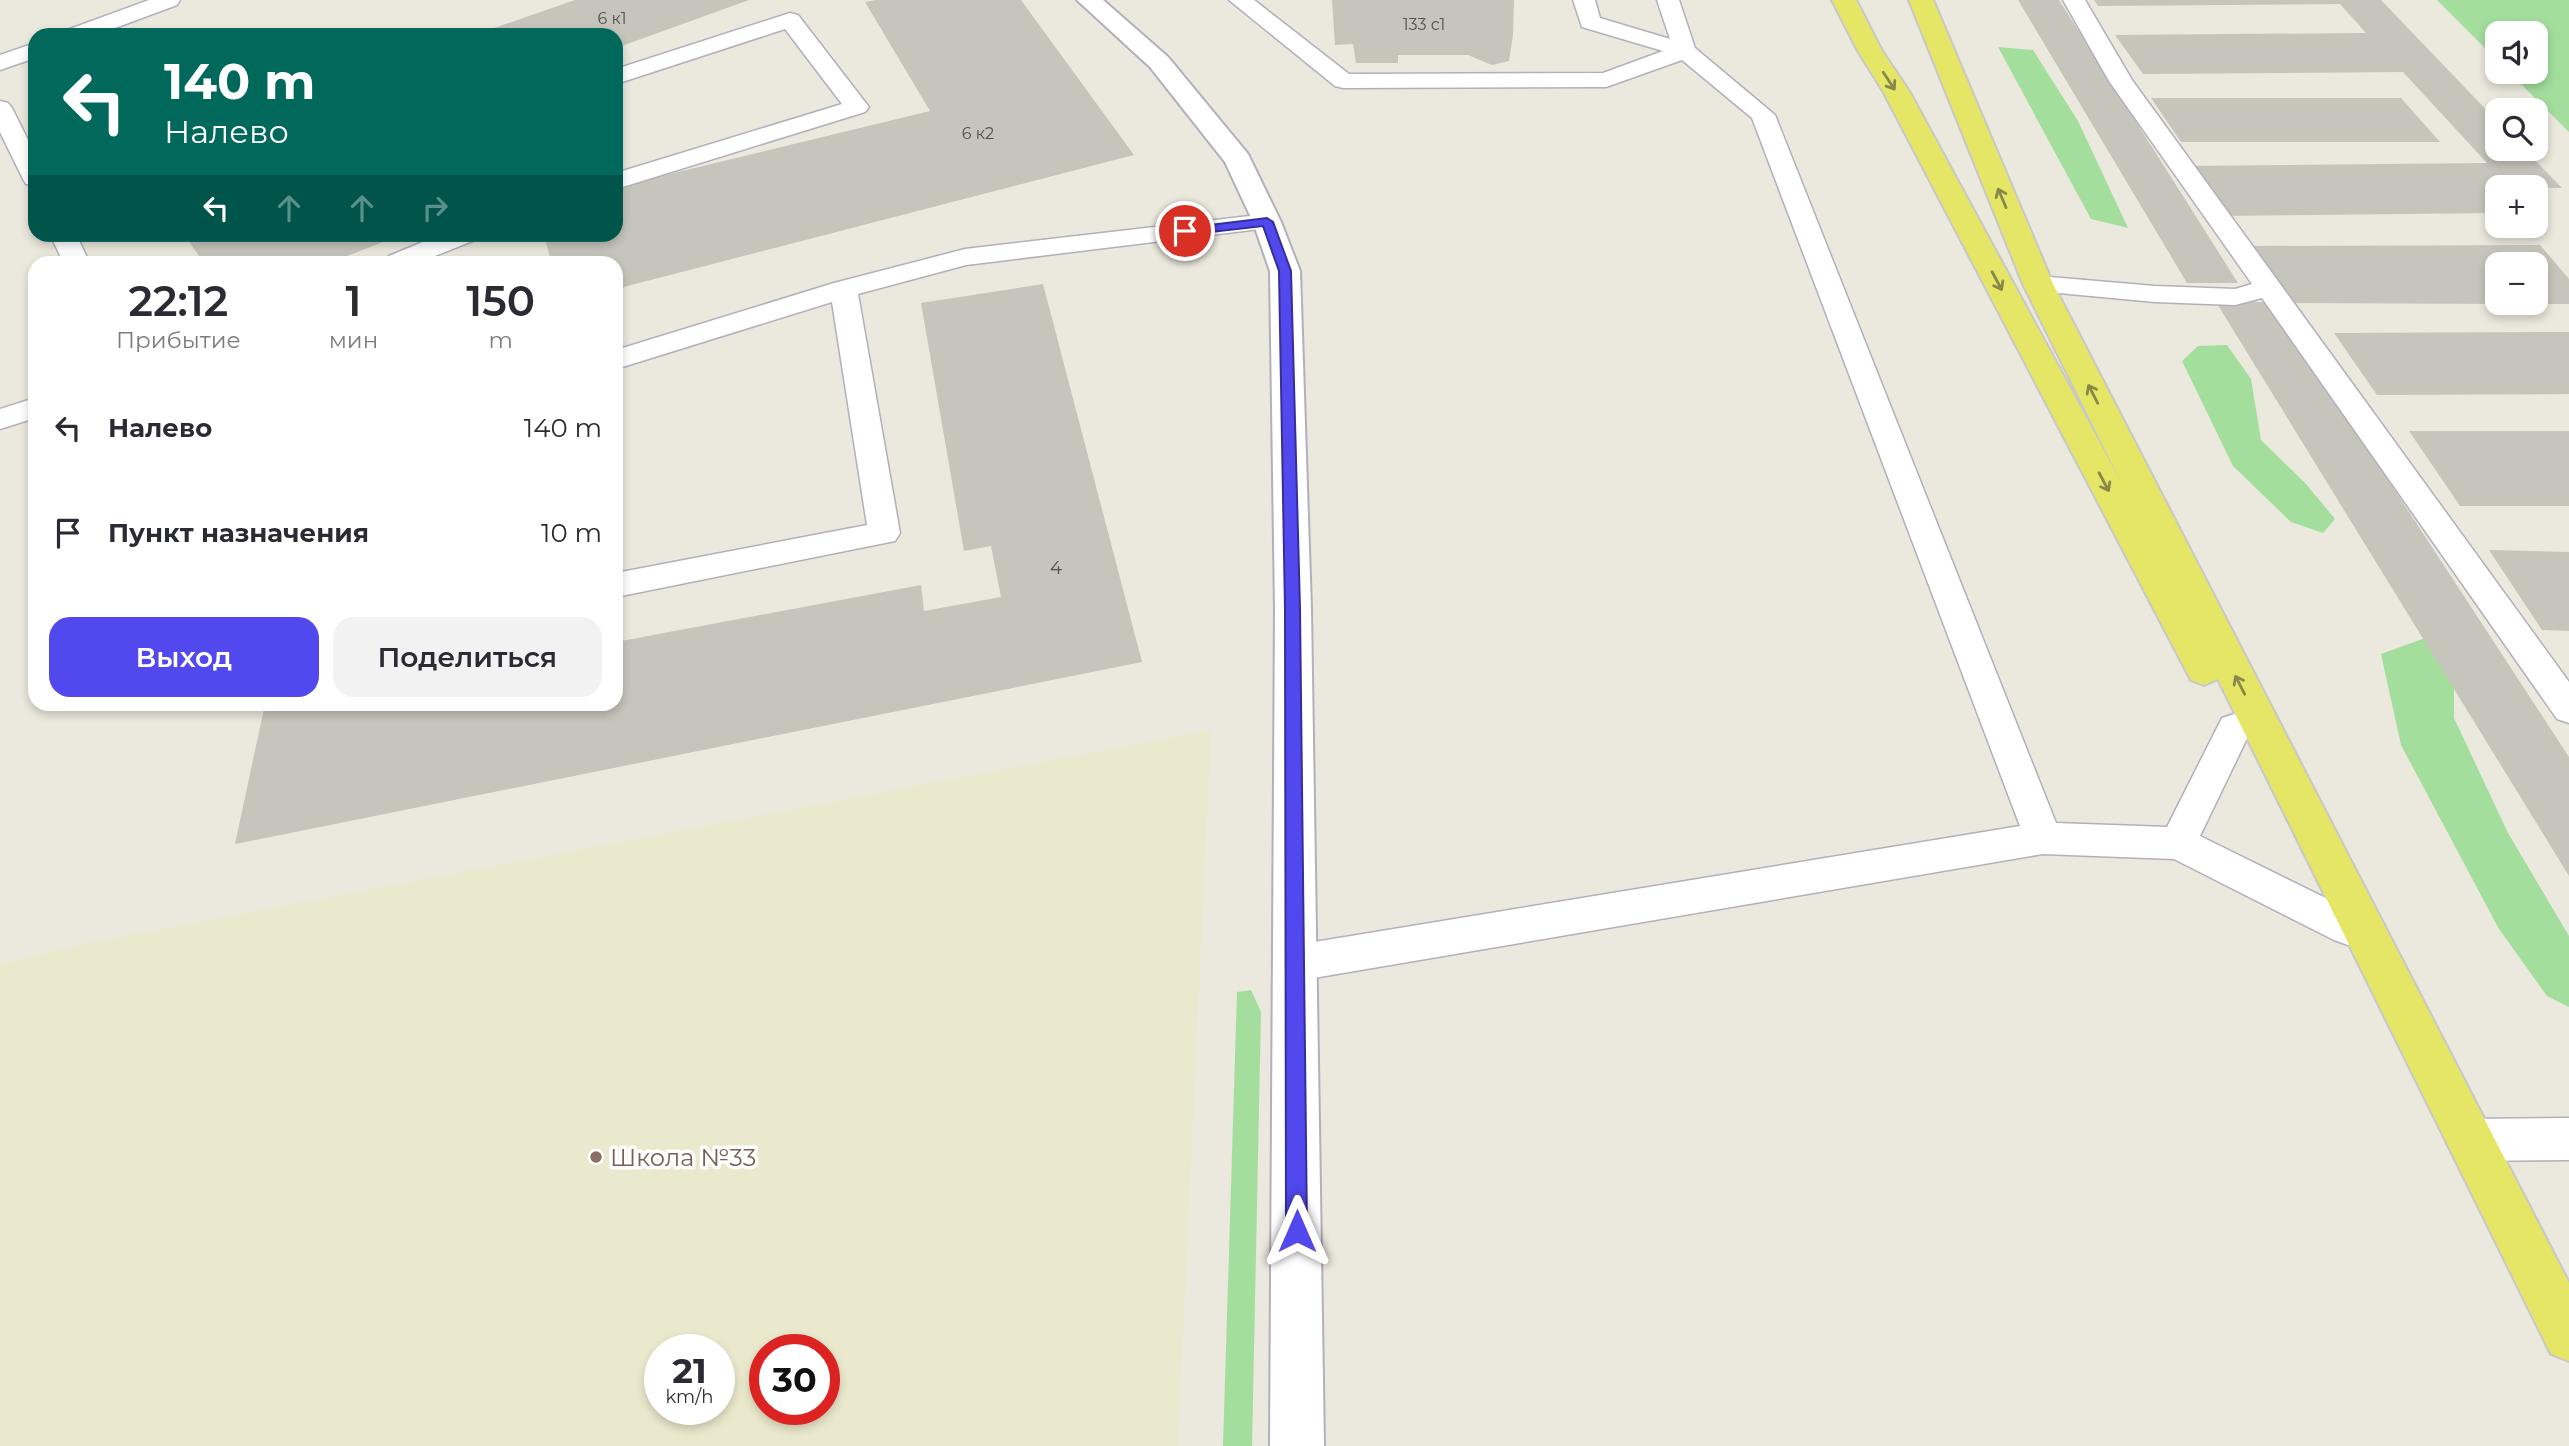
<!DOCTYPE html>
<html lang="ru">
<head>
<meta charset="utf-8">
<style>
	:root { --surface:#fff; --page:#f2f2f3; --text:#2b2b33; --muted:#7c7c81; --accent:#5148ed }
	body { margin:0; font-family:Montserrat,sans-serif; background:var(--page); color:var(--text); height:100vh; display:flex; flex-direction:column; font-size:26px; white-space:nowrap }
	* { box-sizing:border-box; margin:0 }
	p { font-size:23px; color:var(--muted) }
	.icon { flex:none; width:38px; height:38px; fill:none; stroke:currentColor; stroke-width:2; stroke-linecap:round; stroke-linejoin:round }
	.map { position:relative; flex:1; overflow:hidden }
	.drawer { position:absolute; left:28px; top:256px; width:595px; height:455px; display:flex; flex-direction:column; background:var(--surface); border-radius:21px; box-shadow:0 4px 10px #0003 }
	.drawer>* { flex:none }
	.hud { position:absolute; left:28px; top:28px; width:595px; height:214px; border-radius:21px; box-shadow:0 4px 10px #0003; background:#00695c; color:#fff; overflow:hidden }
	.controls { position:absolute; left:2485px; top:21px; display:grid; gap:14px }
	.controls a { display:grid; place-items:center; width:63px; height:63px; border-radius:14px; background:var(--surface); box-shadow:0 4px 10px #0003; font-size:35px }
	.speed { position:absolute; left:644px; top:1334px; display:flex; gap:14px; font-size:35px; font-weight:700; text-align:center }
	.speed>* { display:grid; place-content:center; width:91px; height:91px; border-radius:50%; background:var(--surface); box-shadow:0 4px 10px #0003; line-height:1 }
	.speed small { font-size:18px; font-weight:400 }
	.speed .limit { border:10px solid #d22; background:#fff; color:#111 }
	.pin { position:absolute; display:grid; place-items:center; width:60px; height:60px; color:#fff; margin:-30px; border:4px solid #fff; border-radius:50%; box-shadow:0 2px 7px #0007 }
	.me { position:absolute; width:77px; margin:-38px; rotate:0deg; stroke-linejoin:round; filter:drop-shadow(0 0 5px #0008) }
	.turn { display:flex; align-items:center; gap:24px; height:147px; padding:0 21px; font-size:32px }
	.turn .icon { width:91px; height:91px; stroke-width:2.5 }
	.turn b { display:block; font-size:49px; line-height:60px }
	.lanes { display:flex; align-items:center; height:66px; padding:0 21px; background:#0003; justify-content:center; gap:35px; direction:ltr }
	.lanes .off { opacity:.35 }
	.eta { display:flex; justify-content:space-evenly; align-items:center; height:119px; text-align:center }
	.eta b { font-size:42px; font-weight:600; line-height:49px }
	.primary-button { display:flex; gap:14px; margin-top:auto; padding:14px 21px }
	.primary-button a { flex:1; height:80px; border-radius:21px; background:var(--accent); color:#fff; font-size:28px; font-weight:600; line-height:80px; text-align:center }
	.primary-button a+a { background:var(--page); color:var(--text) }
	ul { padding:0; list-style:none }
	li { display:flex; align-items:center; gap:21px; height:105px; padding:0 21px }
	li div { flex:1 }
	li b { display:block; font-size:26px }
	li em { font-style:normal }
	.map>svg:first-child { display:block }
</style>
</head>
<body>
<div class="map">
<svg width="2569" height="1446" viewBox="0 0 2569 1446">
	<rect width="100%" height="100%" fill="#ebe8dd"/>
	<!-- education -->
	<path fill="#ebe9cd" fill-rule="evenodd" d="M1211 730 1178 1446H0V964L83 944ZM660 1349H719V1409H660ZM765 1349H824V1409H765Z"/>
	<!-- green -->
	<g fill="#a3de9d">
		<polygon points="2437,0 2569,0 2569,132 2509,72 2536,72 2536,33 2497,33 2497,60"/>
		<polygon points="1998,47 2033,50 2078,121 2128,228 2091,219"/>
		<polygon points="2227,345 2251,379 2261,440 2306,484 2335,519 2323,533 2291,522 2233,466 2182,361 2198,346"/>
		<polygon points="2428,637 2454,677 2454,718 2508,833 2569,936 2569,1007 2547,996 2499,929 2401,745 2381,654"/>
		<polygon points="1251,990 1261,1012 1252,1446 1223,1446 1237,992"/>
	</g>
	<!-- building -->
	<g fill="#c6c5bc">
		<polygon points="575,0 749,0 616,48 616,35 474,35"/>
		<polygon points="876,0 1021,0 1134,155 616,289 616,262 551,262 544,234 616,234 616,187 930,111 865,2"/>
		<polygon points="1332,0 1514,0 1513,35 1509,61 1492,65 1468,55 1398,55 1398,63 1356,63 1353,44 1335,45"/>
		<polygon points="2018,0 2059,0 2238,283 2187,283"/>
		<polygon points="2094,0 2381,0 2497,121 2497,149 2524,149 2562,188 2485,188 2497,201 2497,213 2219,216 2184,166 2487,163 2403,72 2143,74 2115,35 2366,33 2340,4 2098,6"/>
		<polygon points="2151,98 2401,98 2440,142 2181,142"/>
		<polygon points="184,234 402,234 402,235 331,262 203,262"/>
		<polygon points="2540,245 2569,279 2569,304 2536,304 2536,264 2497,264 2497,304 2289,303 2251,246"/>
		<polygon points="1043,284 1142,662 235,844 265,704 616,704 616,642 921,585 924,611 1001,597 991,546 964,551 921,303"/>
		<polygon points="2216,302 2272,302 2569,757 2569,876"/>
		<polygon points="2569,332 2569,394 2377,395 2334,333"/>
		<polygon points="2409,431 2569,431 2569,506 2460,506"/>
		<polygon points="2489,550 2569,552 2569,631 2542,630"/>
	</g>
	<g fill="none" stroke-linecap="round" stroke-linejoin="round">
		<!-- lane casing -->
		<g stroke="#b1b0bc" stroke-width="3">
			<g id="lane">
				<polygon points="149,0 180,0 177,5 96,35 64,35 67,30"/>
				<polygon points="1229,0 1254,0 1349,74 1603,73 1663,51 1582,27 1573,0 1595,0 1600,18 1670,39 1657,0 1679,0 1695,48 1775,115 2056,823 2167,827 2222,718 2234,714 2246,718 2252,728 2200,836 2362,916 2367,928 2362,940 2348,945 2334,940 2174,859 2043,854 1296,981 1282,976 1276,963 1282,950 1296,945 2020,826 1752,118 1682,60 1606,87 1343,88 1335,86"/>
				<polygon points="2063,0 2085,0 2132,80 2569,682 2569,723 2557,719 2262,298 2235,305 2155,302 2028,290 2025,284 2028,278 2038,276 2155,286 2235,289 2252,284 2109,81"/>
				<polygon points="790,13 798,15 865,102 869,107 865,112 616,189 616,173 842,104 785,29 616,84 616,69"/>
				<polygon points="35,43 35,58 0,70 0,55"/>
				<polygon points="0,101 8,103 12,108 35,154 35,186 26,184 23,179 0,132"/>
				<polygon points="1267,214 1276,217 1280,222 1276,227 966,265 858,294 900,533 895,541 616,597 616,573 867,525 832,302 616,369 616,350 834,283 965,249"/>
				<polygon points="50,234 76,234 89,262 63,262"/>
				<polygon points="442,234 479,234 475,240 420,262 385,262 389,256"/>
				<polygon points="35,398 35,418 0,429 0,409"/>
				<polygon points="2569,1118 2569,1160 2469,1161 2454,1155 2448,1140 2454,1125 2469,1119"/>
			</g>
		</g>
		<!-- street casing -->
		<g stroke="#b1b0bc" stroke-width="4">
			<polygon id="street" points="1077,0 1103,0 1168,57 1248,154 1281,222 1300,271 1311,609 1324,1446 1270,1446 1275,609 1270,271 1253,222 1225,162 1150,67"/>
		</g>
		<!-- primary casing -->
		<g stroke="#c8c8c8" stroke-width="4">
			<polygon id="primary" points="1832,0 1856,0 1882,51 1909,91 2121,482 2023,284 1909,0 1933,0 2053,284 2569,1283 2569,1361 2551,1354 2218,679 2204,685 2191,680 1883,91 1858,51"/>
		</g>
		<!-- lane -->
		<use href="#lane" fill="#fff" fill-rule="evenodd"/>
		<!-- street -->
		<use href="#street" fill="#fff" fill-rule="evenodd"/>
		<!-- primary -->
		<use href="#primary" fill="#e5e666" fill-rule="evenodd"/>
	</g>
	<!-- one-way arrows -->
	<defs><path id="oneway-shaft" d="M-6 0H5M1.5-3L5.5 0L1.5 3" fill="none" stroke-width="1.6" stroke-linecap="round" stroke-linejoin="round" transform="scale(1.75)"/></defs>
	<g stroke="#888848">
		<use href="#oneway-shaft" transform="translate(1889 81) rotate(57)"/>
		<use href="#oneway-shaft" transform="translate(2002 198) rotate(-113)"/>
		<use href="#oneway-shaft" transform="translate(1997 281) rotate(62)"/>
		<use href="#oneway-shaft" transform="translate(2093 394) rotate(-117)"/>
		<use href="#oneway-shaft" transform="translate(2104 482) rotate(62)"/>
		<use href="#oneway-shaft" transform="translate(2240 685) rotate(-117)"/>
	</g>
	<!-- route -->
	<polygon fill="#5148ed" stroke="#352f9a" stroke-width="2" points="1267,218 1273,222 1291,271 1300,609 1307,1231 1304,1239 1297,1242 1289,1239 1286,1231 1285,609 1279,271 1263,226 1185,235 1179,231 1185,228"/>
	<!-- markers -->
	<circle fill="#8d6e63" stroke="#fff" stroke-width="2.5" cx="596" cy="1157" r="7"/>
	<g text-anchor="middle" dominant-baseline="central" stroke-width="7" stroke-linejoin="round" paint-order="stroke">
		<!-- far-number labels -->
		<g font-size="16" fill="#51514e">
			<text x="612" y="18">6 к1</text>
			<text x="1424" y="24">133 с1</text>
			<text x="978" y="133">6 к2</text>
		</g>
		<!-- number labels -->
		<g font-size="18" fill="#51514e">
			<text x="1056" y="568">4</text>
		</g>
		<!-- near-education labels -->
		<g font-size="24" fill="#785e54" stroke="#fff" text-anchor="start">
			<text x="610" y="1157">Школа №33</text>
		</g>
	</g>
</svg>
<div class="controls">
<a><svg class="icon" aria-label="sound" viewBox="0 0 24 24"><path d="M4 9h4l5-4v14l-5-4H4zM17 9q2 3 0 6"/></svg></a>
<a><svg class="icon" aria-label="search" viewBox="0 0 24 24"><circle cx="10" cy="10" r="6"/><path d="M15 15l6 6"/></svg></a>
<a>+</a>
<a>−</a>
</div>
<div class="speed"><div>21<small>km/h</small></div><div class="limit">30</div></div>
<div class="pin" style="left:1185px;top:231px;background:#d93025"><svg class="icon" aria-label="arrive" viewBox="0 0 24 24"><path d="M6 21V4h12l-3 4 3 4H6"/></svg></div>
<svg class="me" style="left:1297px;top:1231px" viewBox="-20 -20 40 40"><path d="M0-17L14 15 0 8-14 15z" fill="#5148ed" stroke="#fff" stroke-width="4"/></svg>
<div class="hud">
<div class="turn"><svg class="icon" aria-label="left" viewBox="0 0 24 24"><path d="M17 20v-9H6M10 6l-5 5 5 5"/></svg><div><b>140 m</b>Налево</div></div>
<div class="lanes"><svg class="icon" aria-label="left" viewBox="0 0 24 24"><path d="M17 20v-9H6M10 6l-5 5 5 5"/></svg><svg class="icon off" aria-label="ahead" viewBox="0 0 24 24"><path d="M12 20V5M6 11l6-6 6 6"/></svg><svg class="icon off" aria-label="ahead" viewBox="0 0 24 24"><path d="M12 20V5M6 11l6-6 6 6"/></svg><svg class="icon off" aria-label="right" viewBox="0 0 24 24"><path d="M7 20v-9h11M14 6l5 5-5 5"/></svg></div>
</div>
<section class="drawer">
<div class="eta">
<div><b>22:12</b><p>Прибытие</p></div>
<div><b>1</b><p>мин</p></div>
<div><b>150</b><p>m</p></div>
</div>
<ul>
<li><svg class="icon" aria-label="left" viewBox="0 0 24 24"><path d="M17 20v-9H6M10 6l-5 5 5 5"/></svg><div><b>Налево</b></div><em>140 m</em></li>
<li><svg class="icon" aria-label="arrive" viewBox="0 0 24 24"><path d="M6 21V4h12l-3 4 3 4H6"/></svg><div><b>Пункт назначения</b></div><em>10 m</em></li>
</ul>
<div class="primary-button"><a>Выход</a><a>Поделиться</a></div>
</section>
</div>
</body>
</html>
